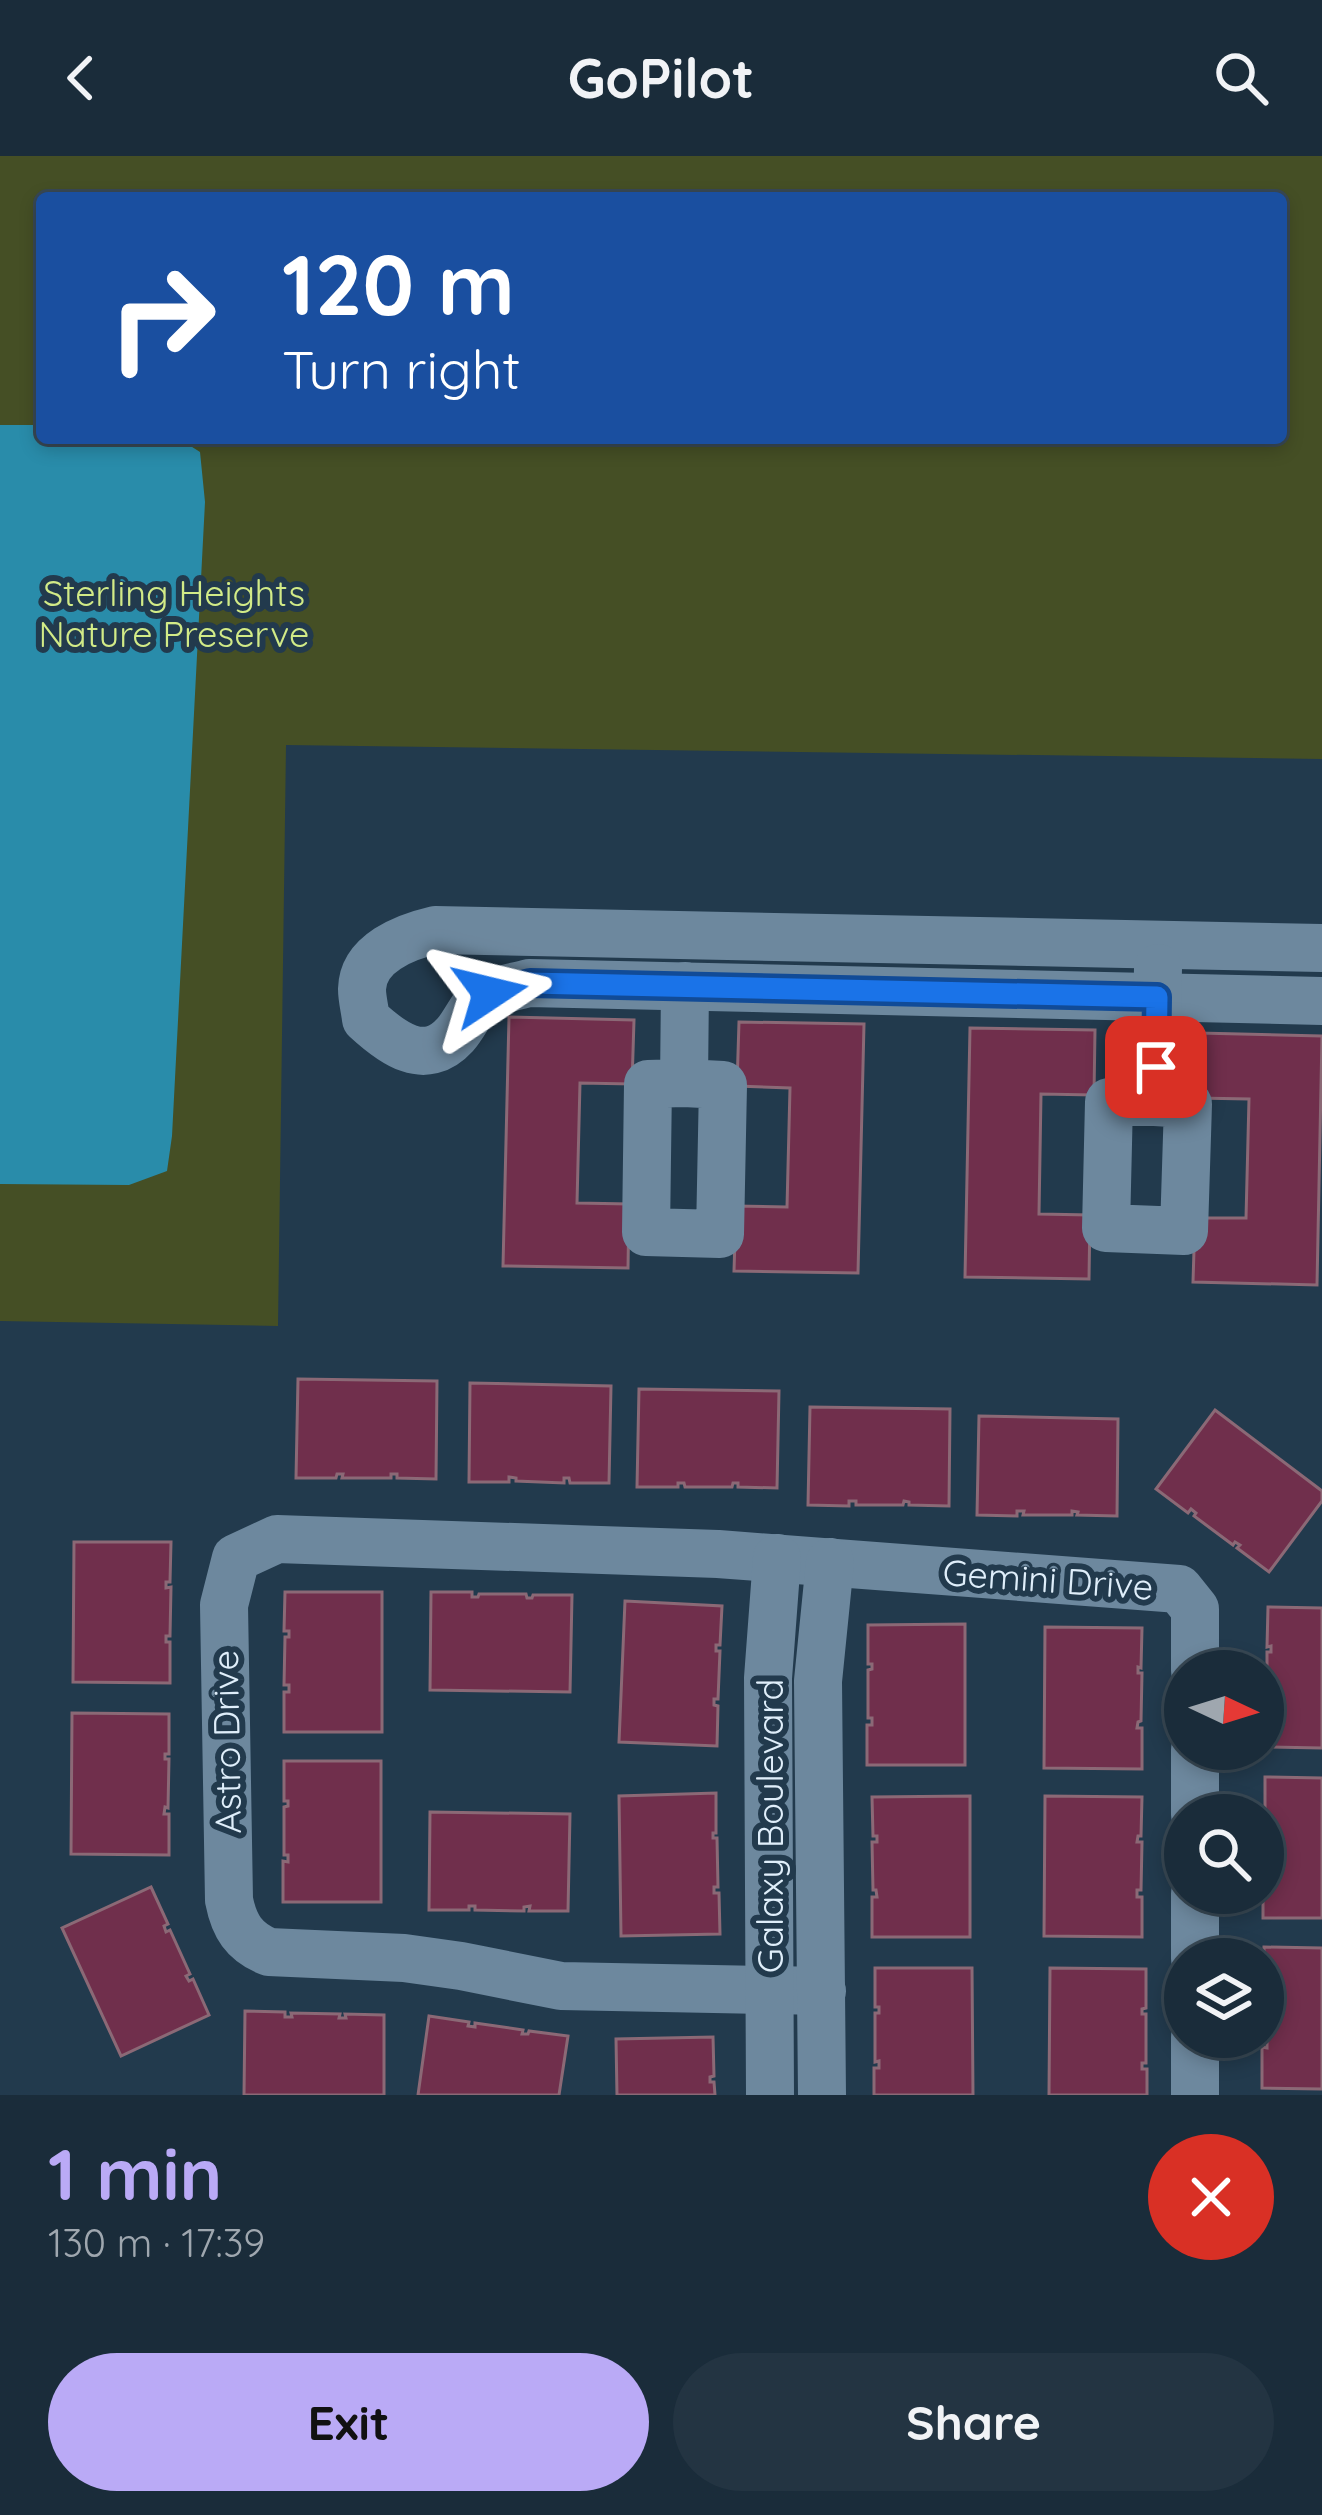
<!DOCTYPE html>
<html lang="en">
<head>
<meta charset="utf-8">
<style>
	:root { --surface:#1a2c3a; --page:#233442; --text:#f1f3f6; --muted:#9fa7af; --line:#384854; --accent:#baaaf6 }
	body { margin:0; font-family:Quicksand,sans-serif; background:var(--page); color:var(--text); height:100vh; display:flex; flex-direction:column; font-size:45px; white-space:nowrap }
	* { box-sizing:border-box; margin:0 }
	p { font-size:39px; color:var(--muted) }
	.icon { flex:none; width:66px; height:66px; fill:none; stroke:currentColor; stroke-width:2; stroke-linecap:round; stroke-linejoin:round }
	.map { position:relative; height:1939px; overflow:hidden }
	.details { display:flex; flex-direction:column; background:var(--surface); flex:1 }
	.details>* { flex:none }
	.banner { position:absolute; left:36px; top:36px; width:1251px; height:252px; border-radius:12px; box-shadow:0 6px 18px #0003,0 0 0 3px var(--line); background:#1a4fa0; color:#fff; overflow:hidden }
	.needle { width:78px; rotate:94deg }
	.tools { position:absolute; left:1164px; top:1494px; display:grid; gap:24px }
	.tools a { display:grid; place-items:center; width:120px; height:120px; border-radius:50%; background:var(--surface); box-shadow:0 6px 18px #0003,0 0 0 3px var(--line); font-size:60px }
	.pin { position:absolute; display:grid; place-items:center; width:102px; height:102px; color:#fff; margin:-51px; border-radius:24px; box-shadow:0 6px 18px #0006 }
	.me { position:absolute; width:132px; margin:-66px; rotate:80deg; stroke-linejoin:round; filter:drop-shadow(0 0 9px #0008) }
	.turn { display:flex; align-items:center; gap:42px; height:252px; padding:0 48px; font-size:54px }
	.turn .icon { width:156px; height:156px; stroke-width:2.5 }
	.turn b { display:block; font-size:84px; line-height:102px }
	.round { display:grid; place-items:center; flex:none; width:126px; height:126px; border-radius:63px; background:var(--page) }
	.head { display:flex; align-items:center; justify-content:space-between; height:204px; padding:0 48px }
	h1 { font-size:72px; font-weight:800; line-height:90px; color:var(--accent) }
	.primary-button { display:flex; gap:24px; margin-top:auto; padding:24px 48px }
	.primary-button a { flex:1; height:138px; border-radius:72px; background:var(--accent); color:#111; font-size:48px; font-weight:800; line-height:138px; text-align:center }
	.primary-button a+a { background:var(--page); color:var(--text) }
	header { display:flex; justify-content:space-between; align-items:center; height:156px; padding:0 48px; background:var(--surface); font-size:54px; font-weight:800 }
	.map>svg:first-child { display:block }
</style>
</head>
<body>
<header><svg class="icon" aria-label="back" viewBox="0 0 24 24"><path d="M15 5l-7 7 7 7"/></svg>GoPilot<svg class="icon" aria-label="search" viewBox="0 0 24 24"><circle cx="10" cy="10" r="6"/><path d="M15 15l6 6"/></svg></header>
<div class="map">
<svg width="1322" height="1939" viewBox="0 0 1322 1939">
	<rect width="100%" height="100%" fill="#223a4d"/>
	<!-- green -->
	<path fill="#454f25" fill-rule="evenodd" d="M0 0H1322V603L286 589 278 1170 0 1165ZM42 42H1281V282H42Z"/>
	<!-- water -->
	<polygon fill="#298caa" points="0,269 42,269 42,282 178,282 200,296 205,346 172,980 167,1015 129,1029 0,1028"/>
	<!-- building -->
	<g fill="#702f4c" stroke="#8b6976" stroke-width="3">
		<polygon points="509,861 634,864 632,928 580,927 577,1047 629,1048 628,1112 503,1110"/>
		<polygon points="739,866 864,868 858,1117 734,1115 736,1050 787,1051 790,932 737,930"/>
		<polygon points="970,872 1095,874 1094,939 1041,938 1039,1058 1090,1059 1089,1123 965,1121"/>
		<polygon points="1198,877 1322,880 1317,1129 1193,1126 1195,1062 1246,1062 1249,943 1196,942"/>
		<polygon points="298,1223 437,1225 436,1323 397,1322 397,1318 391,1318 391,1322 342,1322 343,1318 337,1318 336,1322 296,1322"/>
		<polygon points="470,1227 611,1230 609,1327 570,1327 569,1322 564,1322 564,1327 516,1325 516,1322 509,1321 509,1326 469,1326"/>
		<polygon points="639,1233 779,1235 777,1332 738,1331 738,1327 733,1327 732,1331 685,1331 684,1327 678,1327 678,1331 637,1331"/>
		<polygon points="810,1251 950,1253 949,1350 909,1349 909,1346 904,1345 903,1349 856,1349 856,1345 849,1345 849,1350 808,1349"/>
		<polygon points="1215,1254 1322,1335 1322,1345 1269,1416 1237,1392 1240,1389 1235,1386 1233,1389 1194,1360 1196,1357 1191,1353 1188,1357 1156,1333"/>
		<polygon points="979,1260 1118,1263 1117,1360 1077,1359 1078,1356 1072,1355 1072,1359 1023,1359 1024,1355 1017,1355 1017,1360 977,1359"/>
		<polygon points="74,1386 171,1386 170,1426 166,1426 166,1432 171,1431 170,1480 166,1480 166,1486 170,1486 170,1527 73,1526"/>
		<polygon points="285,1436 382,1436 382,1576 284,1576 284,1536 289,1536 289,1529 284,1529 285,1481 289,1481 289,1475 284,1475"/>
		<polygon points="431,1436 472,1436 472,1441 478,1441 479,1438 526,1438 527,1442 532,1442 533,1439 572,1439 570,1536 430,1534"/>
		<polygon points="625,1445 722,1450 720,1489 716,1489 716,1495 720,1495 718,1543 714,1543 714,1549 718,1550 717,1590 619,1586"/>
		<polygon points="1268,1451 1322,1452 1322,1592 1265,1591 1266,1551 1271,1551 1270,1545 1267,1544 1267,1496 1271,1496 1271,1490 1267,1491"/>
		<polygon points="965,1468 965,1609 867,1609 867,1569 872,1569 872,1562 868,1562 868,1514 872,1513 872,1508 868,1508 868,1469"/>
		<polygon points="1045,1471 1142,1472 1141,1512 1138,1511 1138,1517 1142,1517 1141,1565 1138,1566 1137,1572 1142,1572 1142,1613 1044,1612"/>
		<polygon points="72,1557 169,1558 169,1598 165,1598 165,1603 169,1603 168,1652 165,1651 164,1658 169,1658 169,1699 71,1698"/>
		<polygon points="284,1605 381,1605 381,1746 283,1746 283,1705 288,1706 288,1699 284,1699 284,1651 288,1650 288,1645 284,1645"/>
		<polygon points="1265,1621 1322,1622 1322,1762 1263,1762 1263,1721 1268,1721 1268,1715 1264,1715 1264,1666 1269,1667 1268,1661 1265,1661"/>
		<polygon points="716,1637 716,1677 713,1677 713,1682 717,1682 718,1731 714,1731 714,1737 719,1737 720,1778 621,1780 619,1640"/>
		<polygon points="970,1640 970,1781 872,1781 872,1741 877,1741 876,1734 873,1734 872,1686 877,1686 877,1680 873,1680 872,1641"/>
		<polygon points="1045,1640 1142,1641 1141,1680 1138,1680 1137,1686 1142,1686 1141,1734 1137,1734 1137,1741 1142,1741 1142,1781 1044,1780"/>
		<polygon points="430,1656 570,1658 568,1755 529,1755 530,1750 524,1751 524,1755 475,1754 475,1750 469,1750 469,1754 429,1754"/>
		<polygon points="151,1731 168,1768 164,1770 166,1776 170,1774 190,1818 186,1820 189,1825 193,1823 209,1859 121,1900 62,1772"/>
		<polygon points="1264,1791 1322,1792 1322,1933 1262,1932 1262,1891 1267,1892 1267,1885 1263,1885 1264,1837 1268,1837 1268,1831 1264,1831"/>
		<polygon points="875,1812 972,1812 973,1939 874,1939 874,1912 879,1912 879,1905 875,1906 875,1857 879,1857 879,1851 875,1851"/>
		<polygon points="1050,1812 1146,1813 1146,1852 1142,1853 1142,1858 1146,1858 1146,1907 1142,1907 1142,1913 1147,1913 1147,1939 1049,1939"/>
		<polygon points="245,1855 285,1856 285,1861 292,1861 291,1857 340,1858 339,1862 346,1862 345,1858 384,1859 384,1939 244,1939"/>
		<polygon points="429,1860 469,1866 468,1870 475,1871 475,1867 523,1874 522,1878 528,1878 529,1875 568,1880 559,1939 418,1939"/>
		<polygon points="713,1881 714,1920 710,1921 710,1926 714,1926 715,1939 617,1939 616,1883"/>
	</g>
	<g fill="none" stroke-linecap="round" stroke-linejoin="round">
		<!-- minor -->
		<g stroke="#6d889e" stroke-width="48">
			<path d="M1322 792 435 774C405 781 363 797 362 833 362 843 365 854 366 863 392 887 425 912 455 879 466 867 471 850 484 841 497 833 515 831 529 827L1322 845"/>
			<polyline points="684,927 723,929 720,1078 646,1076 648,928 684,927 685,830"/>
			<polyline points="1155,946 1188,948 1184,1075 1106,1072 1109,946 1155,946 1158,812"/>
			<polyline points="1195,1659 1195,1593"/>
			<polyline points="1195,1803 1195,1737"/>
			<path d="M822 1835 561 1830 461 1810 404 1802 269 1796C244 1786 234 1770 229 1744L224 1449 236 1402 277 1383 718 1398 1179 1433 1195 1453V1515"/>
			<polyline points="770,1939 768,1522 777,1402"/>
			<polyline points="822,1939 818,1525 830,1406"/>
			<polyline points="1195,1939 1195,1881"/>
		</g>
	</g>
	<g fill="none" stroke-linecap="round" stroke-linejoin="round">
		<!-- route casing -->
		<g stroke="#114b97" stroke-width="30">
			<polyline id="route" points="490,837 530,827 1157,841 1156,911"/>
		</g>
		<!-- route -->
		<use href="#route" stroke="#1a73e8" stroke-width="21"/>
	</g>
	<g text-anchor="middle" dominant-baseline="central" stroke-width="12" stroke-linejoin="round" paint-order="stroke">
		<!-- park labels -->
		<g font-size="36" fill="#d2eb87" stroke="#223a4d">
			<text x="174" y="436">Sterling Heights<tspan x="174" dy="41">Nature Preserve</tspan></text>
		</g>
		<!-- street labels -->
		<g font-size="36" fill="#dfeefa" stroke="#223a4d">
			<text transform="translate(1048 1423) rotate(4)">Gemini Drive</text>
			<text transform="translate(226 1586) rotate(-91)">Astro Drive</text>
			<text transform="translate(769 1670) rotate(-90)">Galaxy Boulevard</text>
		</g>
	</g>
</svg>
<div class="tools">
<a><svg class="needle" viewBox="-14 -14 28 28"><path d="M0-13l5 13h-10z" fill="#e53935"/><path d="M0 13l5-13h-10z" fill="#9fa7af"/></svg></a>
<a><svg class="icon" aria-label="search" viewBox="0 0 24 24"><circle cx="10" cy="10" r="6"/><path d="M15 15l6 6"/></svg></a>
<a><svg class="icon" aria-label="layers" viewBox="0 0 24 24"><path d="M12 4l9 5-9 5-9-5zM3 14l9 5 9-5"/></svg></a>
</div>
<div class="pin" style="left:1156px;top:911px;background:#d93025"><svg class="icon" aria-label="arrive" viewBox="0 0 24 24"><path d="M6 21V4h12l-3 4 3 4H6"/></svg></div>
<svg class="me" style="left:490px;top:837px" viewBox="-20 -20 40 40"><path d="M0-17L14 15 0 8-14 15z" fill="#1a73e8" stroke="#fff" stroke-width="4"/></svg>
<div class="banner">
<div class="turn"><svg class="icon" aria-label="right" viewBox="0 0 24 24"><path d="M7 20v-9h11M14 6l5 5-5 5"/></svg><div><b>120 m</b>Turn right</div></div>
</div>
</div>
<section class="details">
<div class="head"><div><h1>1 min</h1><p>130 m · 17:39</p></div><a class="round" style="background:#d93025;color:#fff"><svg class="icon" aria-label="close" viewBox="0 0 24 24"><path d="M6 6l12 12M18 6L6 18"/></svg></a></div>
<div class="primary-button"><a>Exit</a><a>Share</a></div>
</section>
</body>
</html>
